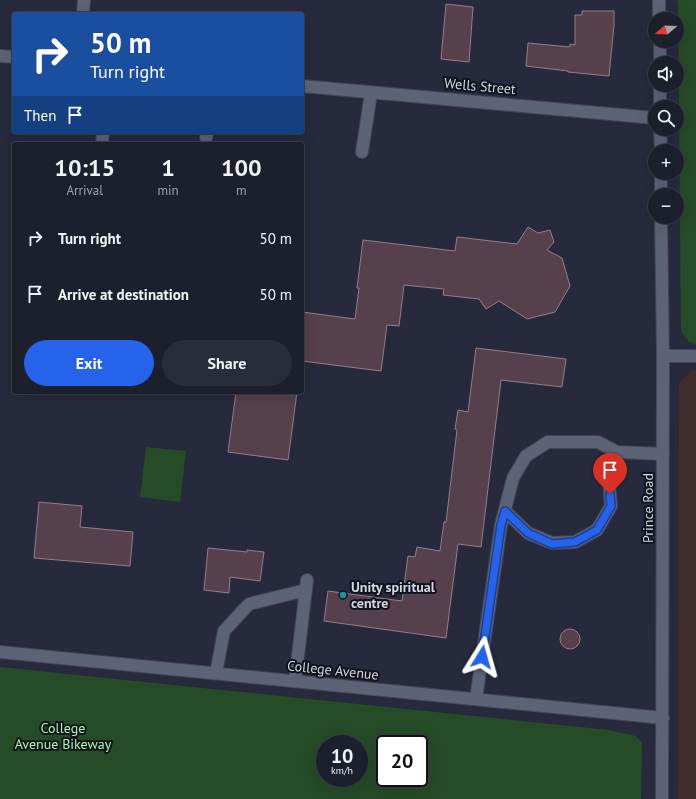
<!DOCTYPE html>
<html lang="en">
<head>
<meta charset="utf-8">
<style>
	:root { --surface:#1c202d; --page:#292d39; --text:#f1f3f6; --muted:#a0a3aa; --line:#3a3e49; --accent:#2563eb }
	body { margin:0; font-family:"PT Sans",sans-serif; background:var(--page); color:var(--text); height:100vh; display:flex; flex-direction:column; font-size:15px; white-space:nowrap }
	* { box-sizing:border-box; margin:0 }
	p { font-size:13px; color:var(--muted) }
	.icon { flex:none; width:22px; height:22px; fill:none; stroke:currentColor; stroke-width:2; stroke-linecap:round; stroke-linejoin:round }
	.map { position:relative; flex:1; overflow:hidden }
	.drawer { position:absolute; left:12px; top:142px; width:292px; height:252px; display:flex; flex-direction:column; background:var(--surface); border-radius:4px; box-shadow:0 4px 16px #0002,0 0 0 1px var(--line) }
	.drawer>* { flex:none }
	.top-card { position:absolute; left:12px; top:12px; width:292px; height:122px; border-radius:4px; box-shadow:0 4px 16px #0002,0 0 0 1px var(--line); background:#1a4fa0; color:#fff; overflow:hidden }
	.needle { width:26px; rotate:251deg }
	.buttons { position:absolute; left:648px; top:12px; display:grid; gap:8px }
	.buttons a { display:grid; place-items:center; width:36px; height:36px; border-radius:50%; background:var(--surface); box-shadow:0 4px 16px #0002,0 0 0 1px var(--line); font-size:20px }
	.speed { position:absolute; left:316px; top:735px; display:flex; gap:8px; font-size:20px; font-weight:700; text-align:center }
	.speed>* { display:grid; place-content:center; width:52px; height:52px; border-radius:50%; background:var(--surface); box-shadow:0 4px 16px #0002,0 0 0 1px var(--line); line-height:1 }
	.speed small { font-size:10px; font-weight:400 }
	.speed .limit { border:2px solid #111; border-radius:6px; background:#fff; color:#111 }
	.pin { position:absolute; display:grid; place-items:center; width:34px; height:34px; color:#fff; margin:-41px -17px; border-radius:50% 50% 50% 0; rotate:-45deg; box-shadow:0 0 4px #0007 }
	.pin .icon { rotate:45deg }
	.me { position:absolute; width:44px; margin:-22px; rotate:8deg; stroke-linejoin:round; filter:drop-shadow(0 0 3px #0008) }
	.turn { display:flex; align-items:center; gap:14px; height:84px; padding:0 12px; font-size:18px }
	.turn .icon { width:52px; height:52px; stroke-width:2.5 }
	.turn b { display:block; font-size:28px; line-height:34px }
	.then { display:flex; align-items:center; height:38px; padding:0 12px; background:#0003; gap:8px; font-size:15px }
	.eta { display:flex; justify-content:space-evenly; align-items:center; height:68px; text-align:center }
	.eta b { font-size:24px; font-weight:700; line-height:28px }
	.primary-button { display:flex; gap:8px; margin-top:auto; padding:8px 12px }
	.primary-button a { flex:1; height:46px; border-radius:24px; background:var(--accent); color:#fff; font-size:16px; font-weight:700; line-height:46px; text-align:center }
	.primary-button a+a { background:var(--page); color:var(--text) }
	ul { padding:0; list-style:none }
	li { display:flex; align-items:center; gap:12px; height:56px; padding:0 12px }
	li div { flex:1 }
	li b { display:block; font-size:15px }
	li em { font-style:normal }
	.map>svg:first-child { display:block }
</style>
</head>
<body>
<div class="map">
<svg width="696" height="799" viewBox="0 0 696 799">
	<rect width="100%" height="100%" fill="#262a3c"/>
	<!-- industrial -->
	<polygon fill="#412d2c" points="692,370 696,370 696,799 678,799 679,383"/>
	<!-- green -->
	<g fill="#264b27" fill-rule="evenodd">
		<polygon points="678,0 696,0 696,345 689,342 681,331"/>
		<polygon points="146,447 186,451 180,502 140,497"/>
		<path d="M0 667 609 730 636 736 642 743 641 799H0ZM325 744H359V778H325ZM385 744H419V778H385Z"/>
	</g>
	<!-- building -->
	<g fill="#56404b" stroke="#967d89">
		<polygon points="446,4 473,7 469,62 441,59"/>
		<polygon points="582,11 614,11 614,25 609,76 568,72 568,71 526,66 528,43 570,47 570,44 575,45 575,15 582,15"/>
		<polygon points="528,227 538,233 550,230 554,242 547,250 562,258 570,286 555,312 527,319 499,301 486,309 479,299 443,295 444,289 404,285 399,326 387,325 381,371 302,361 302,312 355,319 359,288 357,288 363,240 455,251 457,237 517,244"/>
		<polygon points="476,348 566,359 562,387 501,380 481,547 458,544 446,638 324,621 328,591 402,601 408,556 415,557 417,547 440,551 444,522 446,522 457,430 455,429 458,410 468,412"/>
		<polygon points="236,392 297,392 288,460 228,452"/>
		<polygon points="39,502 82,506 80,527 133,532 130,566 34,558"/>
		<polygon points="208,548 247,552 247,550 264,552 260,581 230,577 229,593 204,590"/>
		<circle cx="570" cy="639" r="10"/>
	</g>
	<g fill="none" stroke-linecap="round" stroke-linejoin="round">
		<!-- lane casing -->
		<g stroke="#424555" stroke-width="14">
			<g id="lane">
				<polyline points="206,138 207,132"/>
				<polyline points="102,144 103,132"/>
				<polyline points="362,152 371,93"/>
				<polyline points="663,356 696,356"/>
				<polyline points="505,511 528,533 552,543 575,542 597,530 611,506 608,470 617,452"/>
				<polyline points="216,673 224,631 249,604 306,590"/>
				<polyline points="295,681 307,580"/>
				<polyline points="476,699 501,525 513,478 526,456 548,442 598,442 617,452 663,454"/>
			</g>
		</g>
		<!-- street casing -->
		<g stroke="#424555" stroke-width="14">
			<g id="street">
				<polyline points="83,14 84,0"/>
				<polyline points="0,56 14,57"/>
				<polyline points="302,86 655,118"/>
			</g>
		</g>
		<!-- secondary casing -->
		<g stroke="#424555" stroke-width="14">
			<g id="secondary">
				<polyline points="659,0 659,19"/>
				<polyline points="660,41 660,63"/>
				<polyline points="660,85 660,107"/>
				<polyline points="660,129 661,151"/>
				<polyline points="661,173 661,195"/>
				<polyline points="661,217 663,356 662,799"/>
				<polyline points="0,652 663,718"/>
			</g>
		</g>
		<!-- lane -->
		<use href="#lane" stroke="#5d6377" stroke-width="12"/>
		<!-- street -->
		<use href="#street" stroke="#5d6377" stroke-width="12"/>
		<!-- secondary -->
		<use href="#secondary" stroke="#5d6377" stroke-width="12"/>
	</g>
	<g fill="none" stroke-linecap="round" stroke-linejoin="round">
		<!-- route casing -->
		<g stroke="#184099" stroke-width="10">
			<polyline id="route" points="482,657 501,525 505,511 528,533 552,544 575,542 597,530 611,506 610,494"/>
		</g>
		<!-- route -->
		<use href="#route" stroke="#2563eb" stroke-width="7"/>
	</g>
	<!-- markers -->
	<circle fill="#0f9aa8" stroke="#11131c" stroke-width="1.5" cx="343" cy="595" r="4"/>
	<g text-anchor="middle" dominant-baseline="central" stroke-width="4" stroke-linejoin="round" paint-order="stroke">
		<!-- street labels -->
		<g font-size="14" fill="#d4d8e4" stroke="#11131c">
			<text transform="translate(480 86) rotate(5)">Wells Street</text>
			<text transform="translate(648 508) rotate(-90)">Prince Road</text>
			<text transform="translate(333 670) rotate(6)">College Avenue</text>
		</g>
		<!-- poi labels -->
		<g font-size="14" font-weight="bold" fill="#d4d8e4" stroke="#11131c" text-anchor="start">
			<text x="351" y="587">Unity spiritual<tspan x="351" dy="16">centre</tspan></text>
		</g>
		<!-- park labels -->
		<g font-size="14" fill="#aaf6aa" stroke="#11131c">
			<text x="63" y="728">College<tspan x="63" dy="16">Avenue Bikeway</tspan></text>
		</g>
	</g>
</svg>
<div class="buttons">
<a><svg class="needle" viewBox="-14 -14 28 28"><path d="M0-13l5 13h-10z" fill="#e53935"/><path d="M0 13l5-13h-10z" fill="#a0a3aa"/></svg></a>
<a><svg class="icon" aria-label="sound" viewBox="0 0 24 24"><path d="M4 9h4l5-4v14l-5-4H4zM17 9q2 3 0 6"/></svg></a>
<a><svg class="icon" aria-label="search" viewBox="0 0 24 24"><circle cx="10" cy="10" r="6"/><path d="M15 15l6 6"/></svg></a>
<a>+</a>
<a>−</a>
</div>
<div class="speed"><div>10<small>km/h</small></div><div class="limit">20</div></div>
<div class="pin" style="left:610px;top:494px;background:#d93025"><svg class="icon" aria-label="arrive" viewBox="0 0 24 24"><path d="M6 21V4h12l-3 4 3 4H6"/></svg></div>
<svg class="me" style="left:482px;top:657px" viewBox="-20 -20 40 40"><path d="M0-17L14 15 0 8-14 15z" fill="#2563eb" stroke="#fff" stroke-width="4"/></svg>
<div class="top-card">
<div class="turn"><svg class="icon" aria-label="right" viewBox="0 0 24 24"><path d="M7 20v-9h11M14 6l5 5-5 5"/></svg><div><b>50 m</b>Turn right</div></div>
<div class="then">Then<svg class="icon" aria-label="arrive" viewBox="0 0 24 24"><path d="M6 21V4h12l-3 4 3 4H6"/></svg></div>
</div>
<section class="drawer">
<div class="eta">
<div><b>10:15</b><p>Arrival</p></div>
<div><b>1</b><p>min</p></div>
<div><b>100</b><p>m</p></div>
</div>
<ul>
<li><svg class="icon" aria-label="right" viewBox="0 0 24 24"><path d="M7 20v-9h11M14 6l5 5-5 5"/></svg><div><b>Turn right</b></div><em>50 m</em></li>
<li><svg class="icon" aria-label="arrive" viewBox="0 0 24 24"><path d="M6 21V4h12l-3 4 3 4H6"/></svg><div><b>Arrive at destination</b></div><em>50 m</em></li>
</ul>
<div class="primary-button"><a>Exit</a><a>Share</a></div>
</section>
</div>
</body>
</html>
